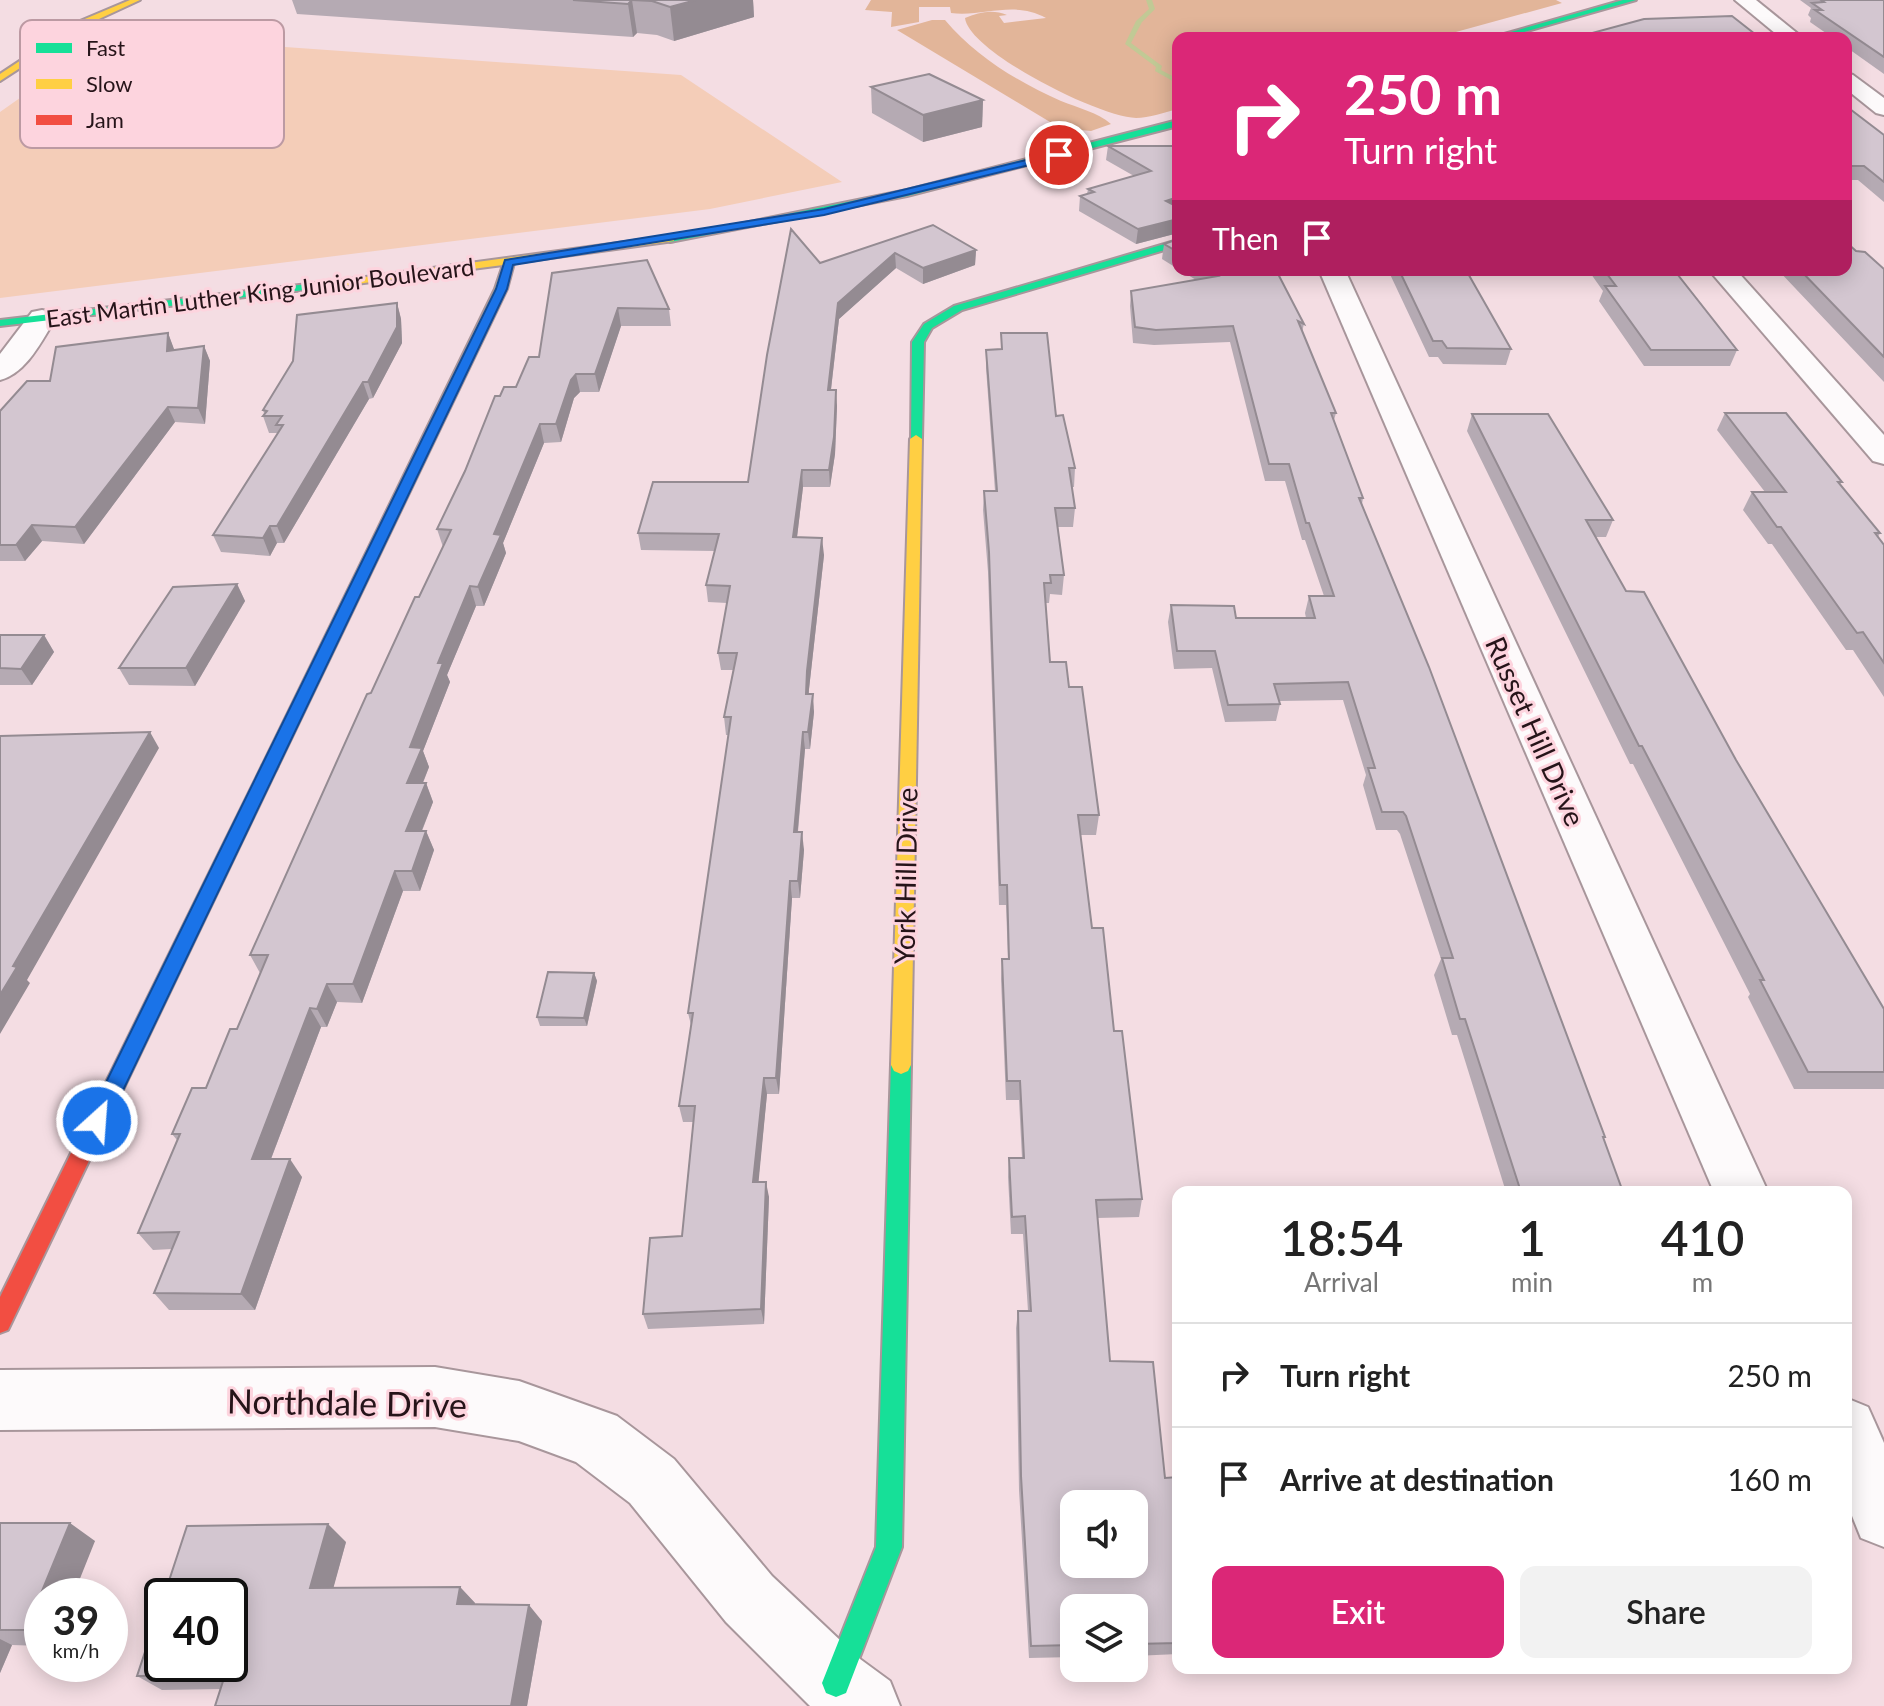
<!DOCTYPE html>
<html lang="en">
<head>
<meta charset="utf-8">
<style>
	:root { --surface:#fff; --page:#f2f2f2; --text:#222; --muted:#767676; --line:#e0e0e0; --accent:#db2777 }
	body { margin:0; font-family:Lato,sans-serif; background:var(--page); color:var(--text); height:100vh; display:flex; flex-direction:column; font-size:30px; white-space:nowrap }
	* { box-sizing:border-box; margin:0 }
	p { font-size:26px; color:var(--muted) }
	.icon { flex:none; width:44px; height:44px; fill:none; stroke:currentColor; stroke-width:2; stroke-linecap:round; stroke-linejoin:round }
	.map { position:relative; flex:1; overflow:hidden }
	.side { position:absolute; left:1172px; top:1186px; width:680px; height:488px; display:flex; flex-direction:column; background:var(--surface); border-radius:16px; box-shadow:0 4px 20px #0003 }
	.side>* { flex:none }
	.banner { position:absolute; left:1172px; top:32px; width:680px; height:244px; border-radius:16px; box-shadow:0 4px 20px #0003; background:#db2777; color:#fff; overflow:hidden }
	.tools { position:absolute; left:1060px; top:1490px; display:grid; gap:16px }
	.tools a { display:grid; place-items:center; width:88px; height:88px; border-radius:16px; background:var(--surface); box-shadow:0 4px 20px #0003; font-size:40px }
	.speed { position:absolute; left:24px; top:1578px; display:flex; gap:16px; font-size:40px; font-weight:700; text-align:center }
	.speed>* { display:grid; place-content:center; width:104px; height:104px; border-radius:50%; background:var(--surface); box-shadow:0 4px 20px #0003; line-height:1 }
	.speed small { font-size:20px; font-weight:400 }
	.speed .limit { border:4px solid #111; border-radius:12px; background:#fff; color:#111 }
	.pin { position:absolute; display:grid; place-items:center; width:68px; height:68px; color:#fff; margin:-34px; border:4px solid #fff; border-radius:50%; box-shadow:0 2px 8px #0007 }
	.me { position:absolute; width:88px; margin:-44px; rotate:26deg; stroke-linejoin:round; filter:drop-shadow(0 0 6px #0008) }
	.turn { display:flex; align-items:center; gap:28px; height:168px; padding:0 40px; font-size:36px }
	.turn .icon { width:104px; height:104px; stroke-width:2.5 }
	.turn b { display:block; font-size:56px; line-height:68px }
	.then { display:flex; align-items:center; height:76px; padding:0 40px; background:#0003; gap:16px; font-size:30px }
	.eta { display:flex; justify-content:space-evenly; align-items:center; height:136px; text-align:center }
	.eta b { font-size:48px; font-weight:600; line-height:56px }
	.cta { display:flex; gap:16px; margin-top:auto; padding:16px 40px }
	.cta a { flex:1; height:92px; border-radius:16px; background:var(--accent); color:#fff; font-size:32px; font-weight:600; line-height:92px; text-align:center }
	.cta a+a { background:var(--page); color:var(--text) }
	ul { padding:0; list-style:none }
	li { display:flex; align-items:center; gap:24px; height:104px; padding:0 40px; border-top:2px solid var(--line) }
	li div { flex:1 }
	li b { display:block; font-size:30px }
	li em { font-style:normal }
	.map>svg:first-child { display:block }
</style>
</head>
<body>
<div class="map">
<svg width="1884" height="1706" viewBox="0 0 1884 1706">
	<rect width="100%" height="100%" fill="#f4dde3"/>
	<!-- green -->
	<polygon fill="#f4cdb8" points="271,46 681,75 842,182 710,209 0,298 0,112 27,93 179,102"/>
	<!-- forest -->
	<g fill="#e2b599">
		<path d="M871 0H1556L1562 3 1434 38H1178V109C1165 112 1149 118 1136 118 1101 118 969 52 965 18 979 12 993 9 1007 15L999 16 1004 23 1046 18C1014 0 984 17 951 13L950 7H919V22L891 27 892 12 865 10Z"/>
		<path d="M932 20H945C975 56 1018 82 1061 101 1078 108 1097 112 1111 124L1091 131 1060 128 897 30Z"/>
	</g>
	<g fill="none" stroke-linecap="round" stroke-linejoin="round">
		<!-- stream -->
		<polygon fill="#c1c995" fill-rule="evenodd" points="1146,0 1152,0 1155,9 1142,22 1131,43 1162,66 1161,70 1178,79 1178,84 1155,71 1156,67 1125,44 1136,21 1149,9"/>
		<!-- street casing -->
		<g stroke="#a8969b" stroke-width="4">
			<g id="street">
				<polygon points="1735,0 1756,0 1803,38 1781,38"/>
				<polygon points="1846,73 1853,75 1884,98 1884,115 1876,113 1846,89"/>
				<polygon points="1319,270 1345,270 1768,1192 1714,1192"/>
				<polygon points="1709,270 1736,270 1884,435 1884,464 1873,461"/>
				<path d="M42 310 52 312 56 318C42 340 27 373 0 380V354L32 312Z"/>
				<polygon points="435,1367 519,1381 617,1416 674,1459 772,1576 860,1659 890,1681 900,1706 810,1706 726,1622 630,1503 576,1462 519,1441 435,1427 0,1430 0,1370"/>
				<polygon points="1846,1398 1868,1407 1884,1443 1884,1547 1861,1538 1846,1501"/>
			</g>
		</g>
		<!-- fast casing -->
		<g stroke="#a8969b" stroke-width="4">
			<g id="fast">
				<polygon points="1623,0 1636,0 1503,38 1490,38"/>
				<polygon points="1178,120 1178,126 907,196 670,242 665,239 907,190"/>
				<polygon points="1178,240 1178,246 962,310 932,328 924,342 922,439 911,442 912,342 924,324 954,306"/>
				<polygon points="325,282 331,285 329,287 0,326 0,320"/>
				<polygon points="901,1056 908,1059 911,1065 902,1547 846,1693 836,1697 826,1693 822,1683 876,1547 891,1065 894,1059"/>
			</g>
		</g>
		<!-- slow casing -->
		<g stroke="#a8969b" stroke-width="4">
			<g id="slow">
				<polygon points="130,0 140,0 86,25 0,81 0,74 80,21"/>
				<polygon points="670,236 674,237 674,241 514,263 507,289 278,766 276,770 264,770 262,766 495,289 503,265 325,288 319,285 321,283"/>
				<polygon points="916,435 922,439 911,1065 908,1071 901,1074 894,1071 891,1065 910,439"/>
			</g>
		</g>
		<!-- jam casing -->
		<g stroke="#a8969b" stroke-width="4">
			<polygon id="jam" points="270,760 278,766 8,1330 0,1333 0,1297 262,766"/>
		</g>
		<!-- street -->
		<use href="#street" fill="#fdfafb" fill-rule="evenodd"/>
		<!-- fast -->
		<use href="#fast" fill="#16e098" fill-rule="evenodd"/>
		<!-- slow -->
		<use href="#slow" fill="#ffcf43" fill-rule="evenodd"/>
		<!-- jam -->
		<use href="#jam" fill="#f24e42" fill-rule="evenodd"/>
	</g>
	<!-- wall -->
	<g fill="#b5aab3">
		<polygon points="292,0 753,0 754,17 674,41 657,35 637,33 633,37 297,14"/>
		<polygon points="1800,0 1884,0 1884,74 1846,47 1846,38 1833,38 1810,22 1811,18 1808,15 1811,8"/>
		<polygon points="871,87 983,100 982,127 923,142 872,113"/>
		<polygon points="1846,106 1884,135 1884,202 1858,180 1846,180"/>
		<polygon points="1108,146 1178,146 1178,233 1136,244 1079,211 1080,196 1087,194 1088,189 1134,176 1106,160"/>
		<polygon points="933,225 976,250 975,265 923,284 896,268 839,319 831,390 837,406 835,454 830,487 803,487 797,537 824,555 809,689 808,694 814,712 810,749 805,749 798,832 804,850 800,898 792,898 779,1094 767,1094 758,1182 769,1197 764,1324 648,1329 643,1314 682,1236 693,1122 683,1122 679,1106 691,1025 688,1013 729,735 726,735 724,717 733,670 721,670 718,653 727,603 708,602 706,585 715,551 641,550 638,533 748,482 820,263"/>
		<polygon points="1178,239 1178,269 1162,259 1164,244"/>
		<polygon points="1856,251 1884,269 1884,382 1778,270 1846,270"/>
		<polygon points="1180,270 1276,270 1304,324 1302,332 1336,413 1334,420 1363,498 1362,504 1605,1137 1603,1139 1623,1192 1506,1192 1457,1035 1452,1035 1434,975 1441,959 1400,834 1397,830 1376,830 1363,785 1366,775 1343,700 1280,701 1280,704 1276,721 1225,722 1212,668 1174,669 1168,622 1171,605 1236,618 1306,618 1305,613 1309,596 1324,596 1305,540 1302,540 1285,481 1265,481 1230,342 1154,345 1133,343 1130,306 1131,291 1196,280"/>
		<polygon points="1388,270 1465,270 1511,349 1506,365 1443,364 1438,357 1429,357"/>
		<polygon points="1591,270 1674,270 1737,350 1730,366 1644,366 1599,301 1603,291 1591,274"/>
		<polygon points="552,273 669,309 671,326 621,326 599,392 580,392 574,398 561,442 544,443 503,543 506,553 484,606 476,606 447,675 450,682 423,751 429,767 423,783 426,783 433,802 422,831 426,831 434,850 420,891 403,891 362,1003 337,1002 327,1027 321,1027 271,1159 302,1177 255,1310 169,1310 154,1293 172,1249 153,1250 138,1233 177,1140 172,1134 206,1088 237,1029 260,973 250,955 371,693 443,547 437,529 500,396 516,387 539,357"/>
		<polygon points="397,303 401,319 402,343 373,398 369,399 284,543 277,543 270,556 221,552 213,535 278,433 269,433 263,416 264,413 263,410"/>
		<polygon points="168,333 174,350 204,346 210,361 205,424 175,422 84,544 42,541 25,561 0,561 0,411 50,381"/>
		<polygon points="1001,333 1056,416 1075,468 1074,487 1072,487 1075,508 1073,527 1058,527 1064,575 1062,595 1050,594 1049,603 1046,603 1050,662 1069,687 1099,815 1096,835 1080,835 1092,928 1114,1031 1142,1199 1139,1217 1097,1218 1110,1361 1165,1478 1178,1477 1178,1654 1134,1656 1134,1608 1074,1608 1074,1657 1029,1658 1019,1490 1016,1328 1018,1311 1028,1311 1023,1234 1011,1234 1008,1177 1009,1158 1022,1158 1019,1100 1006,1100 1001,979 1002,959 1008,959 1006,905 999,905 988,572 983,510 984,491 995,491 986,368 986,350 1001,349"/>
		<polygon points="1725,413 1842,482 1840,484 1880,533 1878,537 1884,545 1884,697 1853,650 1846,650 1772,544 1768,544 1743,510 1752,492 1765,492 1717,430"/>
		<polygon points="1472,414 1613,520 1606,537 1596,537 1626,591 1736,760 1884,1009 1884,1089 1794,1089 1748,997 1750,994 1633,764 1630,764 1467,431"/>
		<polygon points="237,584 245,601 195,686 129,685 119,668"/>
		<polygon points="0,635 44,635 54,652 32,685 0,685"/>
		<polygon points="594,973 597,981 587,1026 540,1026 537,1017"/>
		<polygon points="0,1523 95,1541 42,1596 42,1646 12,1645 0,1673"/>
		<polygon points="346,1542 333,1588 460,1587 475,1603 474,1605 542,1621 527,1706 215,1706 220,1689 162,1690 137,1676"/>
	</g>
	<!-- shaded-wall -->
	<g fill="#948b92">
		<polygon points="632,0 637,33 633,37 628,4"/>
		<polygon points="696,0 753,0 754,17 674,41 670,7"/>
		<polygon points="983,100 982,127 923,142 923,115"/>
		<polygon points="1178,197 1178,211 1166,201"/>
		<polygon points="1178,219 1178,233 1136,244 1138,229"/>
		<polygon points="976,250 975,265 923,284 923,268"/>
		<polygon points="895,253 896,268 839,319 829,406 828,390 838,303"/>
		<polygon points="397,303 401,319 402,343 373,398 368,382"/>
		<polygon points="618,308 621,326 599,392 595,374"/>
		<polygon points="168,333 174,349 173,366 167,351"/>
		<polygon points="204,346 210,361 205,424 198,408"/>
		<polygon points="576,374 580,392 574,398 561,442 556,424 571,380"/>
		<polygon points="363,382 369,399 284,543 277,526"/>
		<polygon points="836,390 837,406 835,454 830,487 829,470"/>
		<polygon points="168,407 175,422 84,544 75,527"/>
		<polygon points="540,424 544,443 503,543 506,553 484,606 478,587 494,534"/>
		<polygon points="802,470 803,487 795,554 793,537"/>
		<polygon points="32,525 42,541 25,561 16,545"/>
		<polygon points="270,526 277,543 270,556 263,538"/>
		<polygon points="822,538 824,555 809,689 808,711 806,694 807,671"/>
		<polygon points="237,584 245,601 195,686 186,668"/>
		<polygon points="470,586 476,606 447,675 450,682 423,751 429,767 415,802 407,783 410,747 438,663"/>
		<polygon points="44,635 54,652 32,685 21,669"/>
		<polygon points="813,694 814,712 810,749 808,732"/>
		<polygon points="150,732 159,748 27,980 30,983 0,1034 0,995 13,966"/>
		<polygon points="803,732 805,749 796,850 794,832"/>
		<polygon points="426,783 433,802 414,850 406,831"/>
		<polygon points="426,831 434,850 420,891 412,871"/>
		<polygon points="802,832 804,850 800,898 798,881"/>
		<polygon points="395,871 403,891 362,1003 353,984"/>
		<polygon points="790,881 792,898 779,1094 776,1078"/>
		<polygon points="594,973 597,981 587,1026 584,1018"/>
		<polygon points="327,984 337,1002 327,1027 317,1009"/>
		<polygon points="310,1008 321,1027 264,1177 252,1159"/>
		<polygon points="764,1078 767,1094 757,1198 753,1182"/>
		<polygon points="290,1159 302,1177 255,1310 241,1294"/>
		<polygon points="766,1182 769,1197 764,1324 761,1309"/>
		<polygon points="70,1523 95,1541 73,1596 42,1596 42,1639 26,1630"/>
		<polygon points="328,1524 346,1542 329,1604 310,1588"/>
		<polygon points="460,1587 475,1603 472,1620 457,1604"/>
		<polygon points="529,1605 542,1621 527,1706 511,1706"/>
		<polygon points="0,1639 12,1645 0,1673"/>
	</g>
	<!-- building -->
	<g fill="#d3c6d0" stroke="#948b92" stroke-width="2" fill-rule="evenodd">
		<polygon points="573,0 632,0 628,4"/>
		<polygon points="632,0 696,0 670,7 652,1"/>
		<polygon points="1821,0 1884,0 1884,57 1815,10 1822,10 1812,3 1824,2"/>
		<polygon points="1732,16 1760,38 1585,38 1581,36 1644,19"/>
		<polygon points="929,74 983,100 923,115 871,87"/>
		<polygon points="1846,106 1884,135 1884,182 1864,166 1846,166"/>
		<polygon points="1108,146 1178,146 1178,197 1166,201 1178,207 1178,219 1138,229 1080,196 1094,192 1088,189 1151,171"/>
		<polygon points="933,225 976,250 923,268 895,253 838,303 828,390 836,390 834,437 829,470 802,470 793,537 822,538 807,671 806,694 813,694 808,732 803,732 794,832 802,832 798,881 790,881 776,1078 764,1078 753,1182 766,1182 761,1309 643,1314 650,1238 682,1236 695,1106 679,1106 693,1013 688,1013 731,717 724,717 737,653 718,653 730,586 706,585 719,534 638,533 653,482 748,482 767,355 791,229 820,263"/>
		<polygon points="1178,239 1178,252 1164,244"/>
		<polygon points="1846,242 1856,251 1865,252 1884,269 1884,357 1800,270 1846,270"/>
		<polygon points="647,260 669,309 618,308 595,374 576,374 571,380 556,424 540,424 494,534 501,535 478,587 470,586 438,663 443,663 410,747 422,748 407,783 426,783 406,831 426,831 412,871 395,871 353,984 327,984 317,1009 310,1008 252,1159 290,1159 241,1294 154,1293 179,1232 138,1233 180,1134 172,1134 192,1088 206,1088 230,1029 237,1029 268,955 250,955 367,694 371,693 415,597 419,597 451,530 437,529 465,471 495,396 500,396 504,387 516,387 529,357 539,357 552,273"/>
		<polygon points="1208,270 1276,270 1304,324 1298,321 1336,413 1331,413 1363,498 1359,498 1429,667 1605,1137 1603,1137 1623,1192 1521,1192 1465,1019 1460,1019 1442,958 1453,958 1406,816 1403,812 1382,812 1368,768 1375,768 1348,682 1274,684 1280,704 1228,705 1215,651 1177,651 1171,605 1234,606 1236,618 1315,618 1309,596 1334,596 1309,523 1306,523 1289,464 1269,464 1233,326 1156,330 1135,327 1131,291 1218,276"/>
		<polygon points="1399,270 1466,270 1511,349 1447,348 1442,341 1433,341"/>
		<polygon points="1604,270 1674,270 1737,350 1651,350 1605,286 1616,286"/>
		<polygon points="397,303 397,327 368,382 363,382 277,526 270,526 263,538 213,535 283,425 276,425 282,416 263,416 267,411 263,410 293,361 297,315"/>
		<polygon points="168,333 167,351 204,346 198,408 168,407 75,527 32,525 16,545 0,545 0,411 27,381 50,381 56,347"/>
		<path d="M1001 333H1047L1056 416 1063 415 1075 468H1069L1075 508H1055L1064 575H1050L1051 583H1044L1050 662H1066L1069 687H1082L1099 815H1078L1092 928H1103L1114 1031H1122L1142 1199 1096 1200 1110 1361 1153 1362 1165 1478 1178 1477V1643L1134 1644V1608H1074V1645L1031 1646 1021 1476 1018 1311H1031L1025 1216 1012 1217 1009 1158H1024L1020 1081H1007L1002 959H1009L1007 885H1000L989 552 984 491H997L986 350 1002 349ZM1074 1504H1134V1564H1074Z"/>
		<polygon points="1725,413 1786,413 1842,482 1838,482 1880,533 1875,533 1884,545 1884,663 1863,632 1857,633 1781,527 1777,527 1752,492 1786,492"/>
		<polygon points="1472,414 1548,414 1613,520 1586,520 1626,591 1644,592 1736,760 1884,1009 1884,1072 1808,1072 1760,980 1764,980 1642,746 1639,746"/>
		<polygon points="237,584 186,668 119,668 173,587"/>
		<polygon points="0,635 44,635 21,669 0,668"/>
		<polygon points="150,732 13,966 17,967 0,995 0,736"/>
		<polygon points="548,972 594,973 584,1018 537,1017"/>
		<polygon points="0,1523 70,1523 26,1630 0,1630"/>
		<polygon points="328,1524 310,1588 460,1587 457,1604 529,1605 511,1706 215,1706 225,1675 137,1676 162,1601 162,1664 230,1664 230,1596 164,1596 187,1526"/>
	</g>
	<!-- route -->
	<polygon fill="#1a73e8" stroke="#114b97" stroke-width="2" points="1059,152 1062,157 824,215 513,265 507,289 105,1128 97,1130 90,1128 87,1121 496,289 505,260 824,209"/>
	<g text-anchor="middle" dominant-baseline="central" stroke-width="6" stroke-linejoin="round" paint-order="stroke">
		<!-- far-street labels -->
		<g font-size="24" fill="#261419" stroke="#fdd4de">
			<text transform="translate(260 292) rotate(-7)">East Martin Luther King Junior Boulevard</text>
		</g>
		<!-- street labels -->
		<g font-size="28" fill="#261419" stroke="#fdd4de">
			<text transform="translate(1536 731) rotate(66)">Russet Hill Drive</text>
			<text transform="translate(905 876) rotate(-89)">York Hill Drive</text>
		</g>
		<!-- near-street labels -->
		<g font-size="34" fill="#261419" stroke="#fdd4de">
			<text transform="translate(347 1402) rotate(1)">Northdale Drive</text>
		</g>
	</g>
	<!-- legend -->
	<rect x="20" y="20" width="264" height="128" rx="12" fill="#fdd4de" stroke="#bc9aa3" stroke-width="2"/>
	<rect x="36" y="43" width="36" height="10" fill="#16e098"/>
	<rect x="36" y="79" width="36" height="10" fill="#ffcf43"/>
	<rect x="36" y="115" width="36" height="10" fill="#f24e42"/>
	<g font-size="22" fill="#261419">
		<text x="86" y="56">Fast</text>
		<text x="86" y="92">Slow</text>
		<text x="86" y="128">Jam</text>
	</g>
</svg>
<div class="tools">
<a><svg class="icon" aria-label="sound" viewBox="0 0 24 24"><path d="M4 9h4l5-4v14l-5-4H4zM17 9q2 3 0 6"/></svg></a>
<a><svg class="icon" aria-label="layers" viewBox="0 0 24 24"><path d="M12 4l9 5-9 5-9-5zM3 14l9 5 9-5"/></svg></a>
</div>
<div class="speed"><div>39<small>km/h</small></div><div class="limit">40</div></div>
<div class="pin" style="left:1059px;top:155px;background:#d93025"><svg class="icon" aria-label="arrive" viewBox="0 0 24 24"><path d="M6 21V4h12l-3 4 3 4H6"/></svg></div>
<svg class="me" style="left:97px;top:1121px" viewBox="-20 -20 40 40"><circle r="17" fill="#1a73e8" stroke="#fff" stroke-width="3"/><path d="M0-11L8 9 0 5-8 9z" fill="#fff"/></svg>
<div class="banner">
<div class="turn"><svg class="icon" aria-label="right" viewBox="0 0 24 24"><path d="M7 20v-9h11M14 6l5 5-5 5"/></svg><div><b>250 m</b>Turn right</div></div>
<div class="then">Then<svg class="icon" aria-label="arrive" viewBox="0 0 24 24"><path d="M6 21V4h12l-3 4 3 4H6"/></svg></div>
</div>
<section class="side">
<div class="eta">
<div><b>18:54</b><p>Arrival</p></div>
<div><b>1</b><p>min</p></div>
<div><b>410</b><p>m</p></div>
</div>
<ul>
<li><svg class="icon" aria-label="right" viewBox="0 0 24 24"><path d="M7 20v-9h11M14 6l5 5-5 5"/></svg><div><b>Turn right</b></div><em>250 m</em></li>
<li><svg class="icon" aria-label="arrive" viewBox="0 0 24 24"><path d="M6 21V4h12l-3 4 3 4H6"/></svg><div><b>Arrive at destination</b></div><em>160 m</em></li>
</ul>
<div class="cta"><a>Exit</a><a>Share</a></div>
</section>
</div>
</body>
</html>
